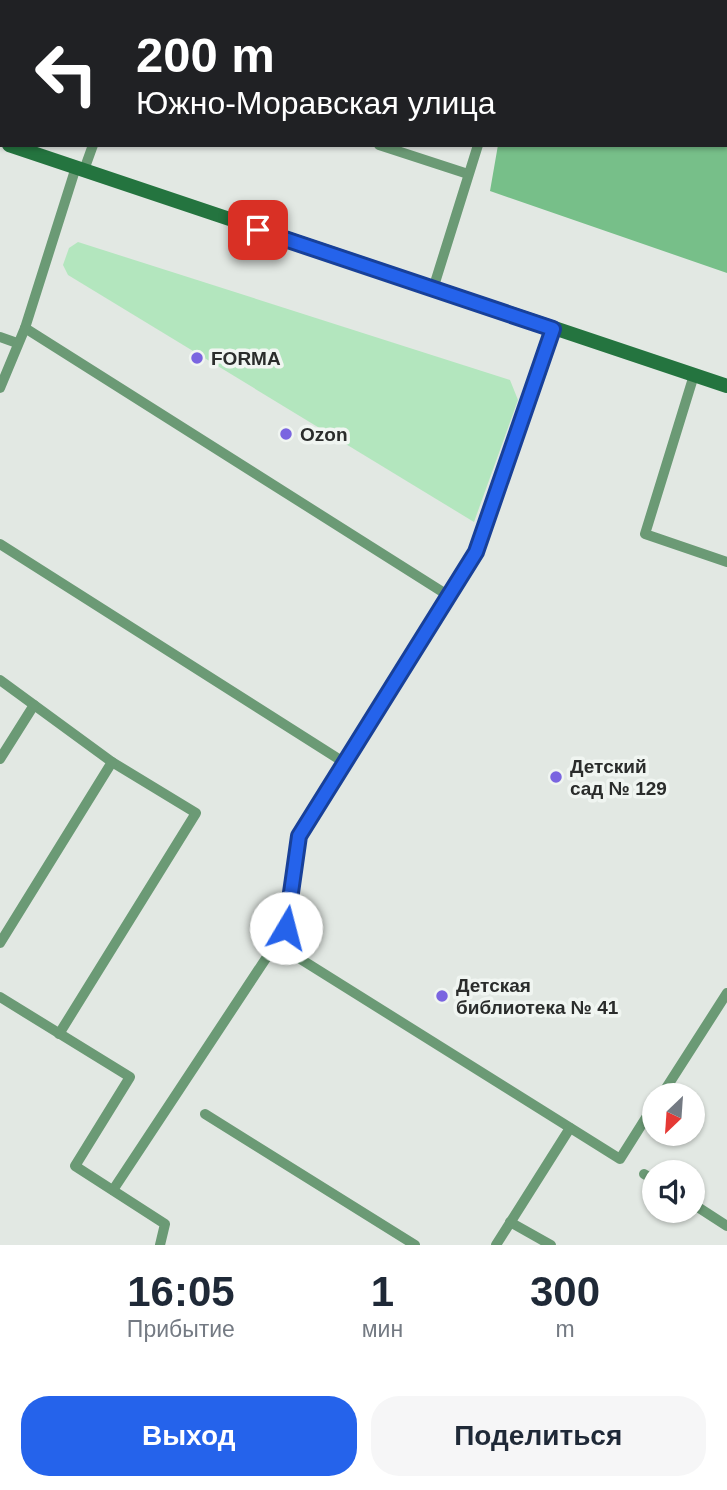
<!DOCTYPE html>
<html lang="ru">
<head>
<meta charset="utf-8">
<style>
	:root { --surface:#fff; --page:#f6f6f7; --text:#1f2937; --muted:#747a83; --accent:#2563eb }
	body { margin:0; font-family:Helvetica,sans-serif; background:var(--page); color:var(--text); height:100vh; display:flex; flex-direction:column; font-size:26px; white-space:nowrap }
	* { box-sizing:border-box; margin:0 }
	p { font-size:23px; color:var(--muted) }
	.icon { flex:none; width:38px; height:38px; fill:none; stroke:currentColor; stroke-width:2; stroke-linecap:round; stroke-linejoin:round }
	.map { position:relative; height:1245px; overflow:hidden }
	.side { display:flex; flex-direction:column; background:var(--surface); flex:1 }
	.side>* { flex:none }
	.guide { position:absolute; left:0px; top:0px; width:728px; height:147px; box-shadow:0 2px 5px #0004; background:#202124; color:#fff; overflow:hidden }
	.needle { width:46px; rotate:205deg }
	.fabs { position:absolute; left:642px; top:1083px; display:grid; gap:14px }
	.fabs a { display:grid; place-items:center; width:63px; height:63px; border-radius:50%; background:var(--surface); box-shadow:0 2px 5px #0004; font-size:35px }
	.pin { position:absolute; display:grid; place-items:center; width:60px; height:60px; color:#fff; margin:-30px; border-radius:14px; box-shadow:0 4px 10px #0006 }
	.me { position:absolute; width:77px; margin:-38px; rotate:8deg; stroke-linejoin:round; filter:drop-shadow(0 0 5px #0008) }
	.turn { display:flex; align-items:center; gap:24px; height:147px; padding:0 21px; font-size:32px }
	.turn .icon { width:91px; height:91px; stroke-width:2.5 }
	.turn b { display:block; font-size:49px; line-height:60px }
	.eta { display:flex; justify-content:space-evenly; align-items:center; height:119px; text-align:center }
	.eta b { font-size:42px; font-weight:600; line-height:49px }
	.button { display:flex; gap:14px; margin-top:auto; padding:14px 21px }
	.button a { flex:1; height:80px; border-radius:28px; background:var(--accent); color:#fff; font-size:28px; font-weight:600; line-height:80px; text-align:center }
	.button a+a { background:var(--page); color:var(--text) }
	.map>svg:first-child { display:block }
</style>
</head>
<body>
<div class="map">
<svg width="727" height="1245" viewBox="0 0 727 1245">
	<rect width="100%" height="100%" fill="#e2e8e3"/>
	<!-- green -->
	<polygon fill="#b3e6be" points="78,242 510,380 518,400 474,522 68,275 63,265 69,248"/>
	<!-- forest -->
	<polygon fill="#77bf89" points="522,0 727,0 727,273 490,191 498,145 726,145 726,2"/>
	<g fill="none" stroke-linecap="round" stroke-linejoin="round">
		<!-- service -->
		<g stroke="#6b9a75" stroke-width="10">
			<polyline points="144,2 145,0"/>
			<polyline points="515,2 515,0"/>
			<polyline points="379,145 468,174"/>
			<polyline points="84,170 93,145"/>
			<polyline points="433,289 478,145"/>
			<polyline points="25,328 449,596"/>
			<polyline points="553,329 476,552 299,836 286,928 302,960 620,1159 654,1105"/>
			<polyline points="0,337 17,343"/>
			<polyline points="694,375 645,534 727,562"/>
			<polyline points="0,388 25,328 76,167"/>
			<polyline points="0,544 345,763"/>
			<polyline points="0,680 112,762 196,813 59,1034"/>
			<polyline points="0,759 34,705"/>
			<polyline points="0,943 112,762"/>
			<polyline points="0,997 130,1077 75,1166 165,1224 160,1245"/>
			<polyline points="661,1096 727,993"/>
			<polyline points="205,1114 415,1245"/>
			<polyline points="644,1174 654,1180"/>
			<polyline points="113,1190 286,928"/>
			<polyline points="693,1204 727,1226"/>
			<polyline points="510,1222 551,1245"/>
			<polyline points="496,1245 570,1128"/>
		</g>
		<!-- secondary -->
		<polyline stroke="#24743f" stroke-width="14" points="9,145 727,386"/>
	</g>
	<g fill="none" stroke-linecap="round" stroke-linejoin="round">
		<!-- route casing -->
		<g stroke="#184099" stroke-width="18">
			<polyline id="route" points="258,230 553,329 476,552 299,836 286,928"/>
		</g>
		<!-- route -->
		<use href="#route" stroke="#2563eb" stroke-width="12"/>
	</g>
	<!-- markers -->
	<g fill="#7a65e0" stroke="#f0f5f1" stroke-width="2.5">
		<circle cx="197" cy="358" r="7"/>
		<circle cx="286" cy="434" r="7"/>
		<circle cx="556" cy="777" r="7"/>
		<circle cx="442" cy="996" r="7"/>
	</g>
	<g text-anchor="middle" dominant-baseline="central" stroke-width="7" stroke-linejoin="round" paint-order="stroke">
		<!-- poi labels -->
		<g font-size="19" font-weight="bold" fill="#2a2c2b" stroke="#f0f5f1" text-anchor="start">
			<text x="211" y="358">FORMA</text>
			<text x="300" y="434">Ozon</text>
			<text x="570" y="766">Детский<tspan x="570" dy="22">сад № 129</tspan></text>
			<text x="456" y="985">Детская<tspan x="456" dy="22">библиотека № 41</tspan></text>
		</g>
	</g>
</svg>
<div class="fabs">
<a><svg class="needle" viewBox="-14 -14 28 28"><path d="M0-13l5 13h-10z" fill="#e53935"/><path d="M0 13l5-13h-10z" fill="#747a83"/></svg></a>
<a><svg class="icon" aria-label="sound" viewBox="0 0 24 24"><path d="M4 9h4l5-4v14l-5-4H4zM17 9q2 3 0 6"/></svg></a>
</div>
<div class="pin" style="left:258px;top:230px;background:#d93025"><svg class="icon" aria-label="arrive" viewBox="0 0 24 24"><path d="M6 21V4h12l-3 4 3 4H6"/></svg></div>
<svg class="me" style="left:286px;top:928px" viewBox="-20 -20 40 40"><circle r="19" fill="#fff"/><path d="M0-13L10 11 0 6-10 11z" fill="#2563eb"/></svg>
<div class="guide">
<div class="turn"><svg class="icon" aria-label="left" viewBox="0 0 24 24"><path d="M17 20v-9H6M10 6l-5 5 5 5"/></svg><div><b>200 m</b>Южно-Моравская улица</div></div>
</div>
</div>
<section class="side">
<div class="eta">
<div><b>16:05</b><p>Прибытие</p></div>
<div><b>1</b><p>мин</p></div>
<div><b>300</b><p>m</p></div>
</div>
<div class="button"><a>Выход</a><a>Поделиться</a></div>
</section>
</body>
</html>
